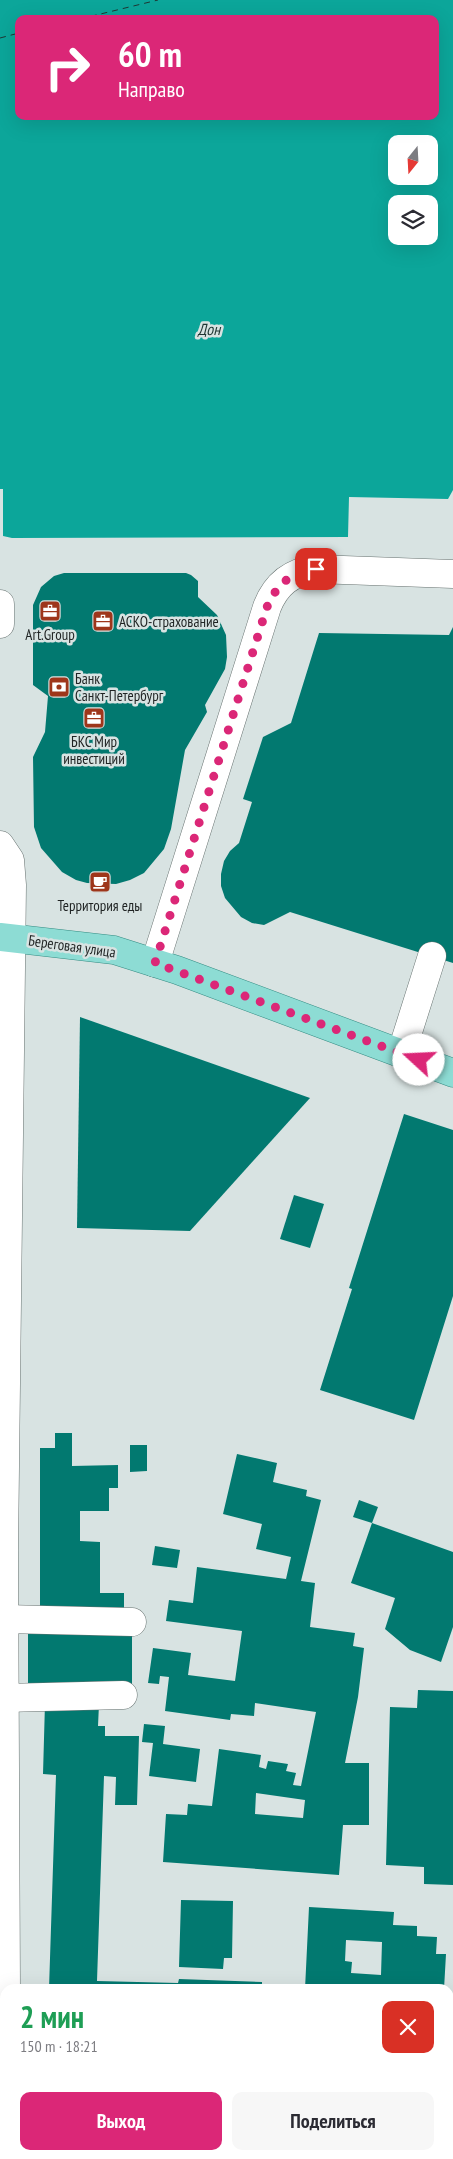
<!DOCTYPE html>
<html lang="ru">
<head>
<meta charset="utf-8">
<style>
	:root { --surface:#fff; --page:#f7f7f7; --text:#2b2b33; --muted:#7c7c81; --accent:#db2777 }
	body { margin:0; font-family:"PT Sans Narrow",sans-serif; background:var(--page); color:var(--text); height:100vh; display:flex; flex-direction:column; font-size:19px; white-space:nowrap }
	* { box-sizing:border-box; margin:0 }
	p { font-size:16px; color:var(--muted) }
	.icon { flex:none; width:28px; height:28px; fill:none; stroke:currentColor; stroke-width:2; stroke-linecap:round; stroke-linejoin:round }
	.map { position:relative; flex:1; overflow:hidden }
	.drawer { position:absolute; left:0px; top:1984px; width:454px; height:176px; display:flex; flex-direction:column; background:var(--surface); border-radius:15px 15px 0 0; box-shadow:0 5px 20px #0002 }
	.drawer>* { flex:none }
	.top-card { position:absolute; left:15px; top:15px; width:424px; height:105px; border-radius:10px; box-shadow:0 5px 20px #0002; background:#db2777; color:#fff; overflow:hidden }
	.needle { width:32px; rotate:198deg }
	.tools { position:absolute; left:388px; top:135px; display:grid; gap:10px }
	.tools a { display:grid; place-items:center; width:50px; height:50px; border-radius:10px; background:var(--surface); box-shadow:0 5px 20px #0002; font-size:25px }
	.pin { position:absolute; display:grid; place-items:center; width:42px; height:42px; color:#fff; margin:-21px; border-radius:10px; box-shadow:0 2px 8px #0006 }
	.me { position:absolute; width:55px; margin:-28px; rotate:290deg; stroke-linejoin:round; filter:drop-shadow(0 0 4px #0008) }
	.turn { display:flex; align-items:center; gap:18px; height:105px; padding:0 20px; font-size:22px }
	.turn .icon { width:65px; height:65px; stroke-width:2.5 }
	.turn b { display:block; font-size:35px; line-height:42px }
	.round { display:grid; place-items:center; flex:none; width:52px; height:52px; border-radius:10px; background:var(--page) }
	.summary { display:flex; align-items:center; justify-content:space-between; height:85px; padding:0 20px }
	h1 { font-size:30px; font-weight:700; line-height:38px; color:#1e9e55 }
	.primary-button { display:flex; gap:10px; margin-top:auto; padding:10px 20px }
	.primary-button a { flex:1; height:58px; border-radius:10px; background:var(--accent); color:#fff; font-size:20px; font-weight:700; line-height:58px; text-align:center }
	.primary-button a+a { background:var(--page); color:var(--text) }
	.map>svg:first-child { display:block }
</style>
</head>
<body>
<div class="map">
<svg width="453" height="2159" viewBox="0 0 453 2159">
	<rect width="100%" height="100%" fill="#d8e3e2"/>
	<!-- water -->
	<path fill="#0ca69a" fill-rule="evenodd" d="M0 0H453V490L448 499 349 497 348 537 12 538 3 536V489H0ZM19 19H435V116H19ZM396 144H429V176H396ZM396 204H429V236H396Z"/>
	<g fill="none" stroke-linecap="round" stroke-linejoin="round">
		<!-- ferry -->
		<g stroke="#1f3633" stroke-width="1" stroke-dasharray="6 5" stroke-linecap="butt">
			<polyline points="80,19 158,0"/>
			<polyline points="0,38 19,33"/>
		</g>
	</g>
	<!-- building -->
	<g fill="#027970" fill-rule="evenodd">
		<polygon points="64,573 186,573 191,575 198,581 198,597 217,615 226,635 227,657 225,669 205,705 207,712 185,750 171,829 164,849 144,873 130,880 116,884 87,883 76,880 62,872 41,848 34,827 33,757 45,732 48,696 33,685 33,605 41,587 54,576"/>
		<polygon points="453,627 453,963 290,912 264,925 252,923 241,917 225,898 221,886 221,874 224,861 230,851 239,843 252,802 243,799 263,737 291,723 319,633 449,635"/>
		<polygon points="80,1017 310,1098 190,1231 77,1228"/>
		<polygon points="404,1114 453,1130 453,1296 414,1420 320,1390 352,1289 349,1288"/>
		<polygon points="294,1195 324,1204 310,1248 280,1239"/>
		<polygon points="55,1433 72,1433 72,1466 118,1465 118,1488 109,1488 109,1511 80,1511 80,1541 100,1542 100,1593 124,1593 124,1612 40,1612 40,1448 55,1448"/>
		<polygon points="130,1445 147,1445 147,1471 130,1472"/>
		<path d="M237 1454 277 1463 273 1482 307 1490 306 1496 321 1500 301 1581 315 1583 310 1627 355 1633 353 1646 364 1648 358 1697 345 1763H369V1825H343L339 1875 163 1862 166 1814 187 1815 188 1804 212 1806 219 1749 261 1755 259 1767 266 1769 268 1761 288 1764 286 1771 296 1773 293 1785 301 1786 316 1712 255 1703 254 1716 231 1714 230 1720 165 1711 169 1677 160 1676 159 1684 148 1683 153 1648 191 1653 188 1675 235 1681 242 1631 166 1621 169 1600 193 1603 197 1567 286 1579 291 1557 256 1549 262 1524 223 1514ZM256 1793 305 1800 303 1818 255 1814Z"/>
		<polygon points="359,1500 378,1507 372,1523 453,1552 453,1627 441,1662 410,1650 385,1629 395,1598 351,1583 372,1523 353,1517"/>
		<polygon points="155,1546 180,1550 177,1568 152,1565"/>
		<polygon points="132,1632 132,1684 28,1684 28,1633"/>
		<polygon points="418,1690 453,1691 453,1885 424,1884 424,1867 386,1865 390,1707 417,1708"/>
		<polygon points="45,1703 99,1704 98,1726 105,1726 105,1736 139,1736 137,1805 115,1805 116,1777 104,1776 97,1981 178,1983 179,1979 262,1982 262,1989 49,1989 56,1775 43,1774"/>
		<polygon points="144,1724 165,1726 163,1744 200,1749 196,1782 149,1776 153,1743 142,1742"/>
		<polygon points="181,1900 233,1901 232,1958 224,1958 223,1969 179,1967"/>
		<path d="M309 1907 394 1912 393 1925 417 1926V1936L437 1937 436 1954H446L444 1989H305ZM346 1940 382 1942 381 1975 351 1973 352 1962 345 1961Z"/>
		<polygon points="449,2021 453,2021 453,2044 449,2043"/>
		<polygon points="449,2109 453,2109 453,2159 399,2159 399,2155 449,2155"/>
		<polygon points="44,2155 72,2155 72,2159 43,2159"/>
		<polygon points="113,2155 140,2155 140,2159 122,2159 122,2157 113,2157"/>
		<rect x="164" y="2155" width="54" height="4"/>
		<polygon points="266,2155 373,2155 373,2159 301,2157 301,2159 266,2159"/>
	</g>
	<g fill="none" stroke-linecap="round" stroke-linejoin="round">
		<!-- minor casing -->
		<g stroke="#677270" stroke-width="29">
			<g id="minor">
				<polyline points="0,624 0,604"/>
				<polyline points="0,845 10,860 12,885 4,1550 6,1989"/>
				<path d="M155 963 267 607C276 584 291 572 316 569L453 574"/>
				<polyline points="401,1054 432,956"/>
				<polyline points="4,1619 132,1622"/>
				<polyline points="4,1698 123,1695"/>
				<polyline points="0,2060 5,2060"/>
				<polyline points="449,2077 453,2077"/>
				<polyline points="6,2155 6,2159"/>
			</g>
		</g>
		<!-- major casing -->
		<g stroke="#358c83" stroke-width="29">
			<polyline id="major" points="0,937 114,950 177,970 453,1073"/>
		</g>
		<!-- minor -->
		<use href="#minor" stroke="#fff" stroke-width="28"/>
		<!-- major -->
		<use href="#major" stroke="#8ddcd4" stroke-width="28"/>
	</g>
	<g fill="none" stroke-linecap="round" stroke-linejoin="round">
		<!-- route -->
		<path stroke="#db2777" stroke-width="9" stroke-dasharray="0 16.2" d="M316 569C291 572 277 584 267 607L155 963 419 1060"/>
	</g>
	<!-- icons -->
	<defs>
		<g id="office-square" transform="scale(1.125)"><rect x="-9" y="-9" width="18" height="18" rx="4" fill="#9e361b" stroke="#d8e3e2"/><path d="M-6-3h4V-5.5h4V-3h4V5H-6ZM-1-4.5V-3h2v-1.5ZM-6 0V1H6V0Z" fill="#fff"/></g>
		<g id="bank-square" transform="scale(1.125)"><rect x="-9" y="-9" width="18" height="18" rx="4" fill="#9e361b" stroke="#d8e3e2"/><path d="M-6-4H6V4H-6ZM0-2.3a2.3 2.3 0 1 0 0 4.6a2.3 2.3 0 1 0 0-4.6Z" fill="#fff"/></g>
		<g id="cafe-square" transform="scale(1.125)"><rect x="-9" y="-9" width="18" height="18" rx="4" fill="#9e361b" stroke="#d8e3e2"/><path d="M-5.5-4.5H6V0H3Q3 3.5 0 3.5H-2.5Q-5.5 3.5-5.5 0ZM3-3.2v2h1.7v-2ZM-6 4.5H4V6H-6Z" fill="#fff"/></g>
	</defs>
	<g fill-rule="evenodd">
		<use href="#office-square" x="50" y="611"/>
		<use href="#office-square" x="103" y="621"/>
		<use href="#bank-square" x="59" y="687"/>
		<use href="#office-square" x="94" y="718"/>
		<use href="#cafe-square" x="100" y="882"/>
	</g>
	<g text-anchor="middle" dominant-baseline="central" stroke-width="5" stroke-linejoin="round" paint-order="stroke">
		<!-- poi labels -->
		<g font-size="15" fill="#1f2323" stroke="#d8e3e2">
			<text x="119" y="621" text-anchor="start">АСКО-страхование</text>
			<text x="50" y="634">Art.Group</text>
			<text x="75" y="678" text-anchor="start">Банк<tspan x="75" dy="17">Санкт-Петербург</tspan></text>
			<text x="94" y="741">БКС Мир<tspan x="94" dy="17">инвестиций</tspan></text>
			<text x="100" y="905">Территория еды</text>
		</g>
		<!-- street labels -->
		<g font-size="15" fill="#1f2323" stroke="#d8e3e2">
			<text transform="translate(72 946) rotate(8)">Береговая улица</text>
		</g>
		<!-- water labels -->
		<g font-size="16" font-style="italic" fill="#1f3633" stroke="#d8e3e2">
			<text x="209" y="329">Дон</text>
		</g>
	</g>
</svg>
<div class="tools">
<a><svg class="needle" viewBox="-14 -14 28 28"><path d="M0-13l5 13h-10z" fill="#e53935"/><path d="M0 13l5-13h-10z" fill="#7c7c81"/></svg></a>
<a><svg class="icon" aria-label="layers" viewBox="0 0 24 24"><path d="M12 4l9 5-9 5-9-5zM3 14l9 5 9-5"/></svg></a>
</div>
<div class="pin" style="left:316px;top:569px;background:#d93025"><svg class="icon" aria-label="arrive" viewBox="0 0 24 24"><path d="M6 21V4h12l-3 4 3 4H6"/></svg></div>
<svg class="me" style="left:419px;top:1060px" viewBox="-20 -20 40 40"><circle r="19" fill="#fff"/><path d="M0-13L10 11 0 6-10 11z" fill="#db2777"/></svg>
<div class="top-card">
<div class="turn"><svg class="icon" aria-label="right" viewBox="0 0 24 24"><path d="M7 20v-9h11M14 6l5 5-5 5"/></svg><div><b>60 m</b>Направо</div></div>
</div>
<section class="drawer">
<div class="summary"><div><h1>2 мин</h1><p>150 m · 18:21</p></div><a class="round" style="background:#d93025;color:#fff"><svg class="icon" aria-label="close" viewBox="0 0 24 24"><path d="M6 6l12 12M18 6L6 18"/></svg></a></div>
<div class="primary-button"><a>Выход</a><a>Поделиться</a></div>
</section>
</div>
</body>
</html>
